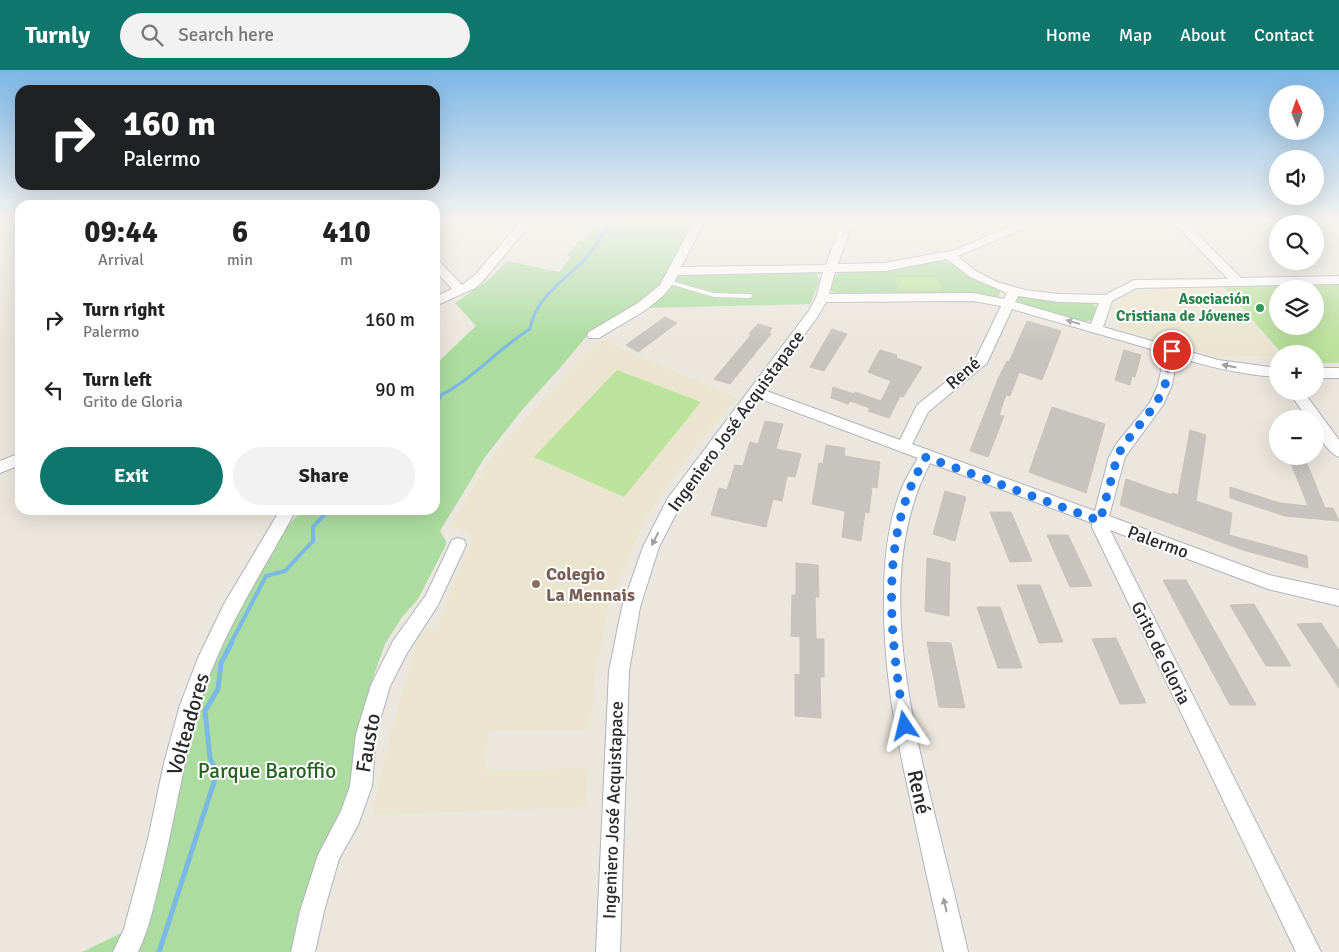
<!DOCTYPE html>
<html lang="en">
<head>
<meta charset="utf-8">
<style>
	:root { --surface:#fff; --page:#f2f2f2; --text:#222; --muted:#767676; --accent:#0f766e }
	body { margin:0; font-family:Signika,sans-serif; background:var(--page); color:var(--text); height:100vh; display:flex; flex-direction:column; font-size:19px; white-space:nowrap }
	* { box-sizing:border-box; margin:0 }
	p { font-size:16px; color:var(--muted) }
	.icon { flex:none; width:28px; height:28px; fill:none; stroke:currentColor; stroke-width:2; stroke-linecap:round; stroke-linejoin:round }
	.map { position:relative; flex:1; overflow:hidden }
	.panel { position:absolute; left:15px; top:130px; width:425px; height:315px; display:flex; flex-direction:column; background:var(--surface); border-radius:15px; box-shadow:0 5px 20px #0002 }
	.panel>* { flex:none }
	.guide { position:absolute; left:15px; top:15px; width:425px; height:105px; border-radius:15px; box-shadow:0 5px 20px #0002; background:#202124; color:#fff; overflow:hidden }
	.needle { width:32px; rotate:358deg }
	.fabs { position:absolute; left:1269px; top:15px; display:grid; gap:10px }
	.fabs a { display:grid; place-items:center; width:55px; height:55px; border-radius:50%; background:var(--surface); box-shadow:0 5px 20px #0002; font-size:25px }
	.pin { position:absolute; display:grid; place-items:center; width:42px; height:42px; color:#fff; margin:-21px; border:2px solid #fff; border-radius:50%; box-shadow:0 1px 5px #0007 }
	.me { position:absolute; width:55px; margin:-28px; rotate:350deg; stroke-linejoin:round; filter:drop-shadow(0 0 4px #0008) }
	.turn { display:flex; align-items:center; gap:18px; height:105px; padding:0 25px; font-size:22px }
	.turn .icon { width:65px; height:65px; stroke-width:2.5 }
	.turn b { display:block; font-size:35px; line-height:42px }
	.eta { display:flex; justify-content:space-evenly; align-items:center; height:85px; text-align:center }
	.eta b { font-size:30px; font-weight:700; line-height:35px }
	.cta { display:flex; gap:10px; margin-top:auto; padding:10px 25px }
	.cta a { flex:1; height:58px; border-radius:30px; background:var(--accent); color:#fff; font-size:20px; font-weight:700; line-height:58px; text-align:center }
	.cta a+a { background:var(--page); color:var(--text) }
	ul { padding:0; list-style:none }
	li { display:flex; align-items:center; gap:15px; height:70px; padding:0 25px }
	li div { flex:1 }
	li b { display:block; font-size:19px }
	li em { font-style:normal }
	header { display:flex; align-items:center; gap:30px; box-sizing:border-box; height:70px; padding:0 25px; background:var(--accent); color:#fff }
	header strong { font-size:24px }
	nav { display:flex; gap:28px; margin-inline-start:auto; font-size:18px }
	.search { width:350px; height:45px; background:var(--page); display:flex; align-items:center; gap:12px; box-sizing:border-box; padding:0 18px; border-radius:28px; color:var(--muted); font-size:19px }
	.map>svg:first-child { display:block }
</style>
</head>
<body>
<header>
<strong>Turnly</strong>
<div class="search"><svg class="icon" aria-label="search" viewBox="0 0 24 24"><circle cx="10" cy="10" r="6"/><path d="M15 15l6 6"/></svg>Search here</div>
<nav><a>Home</a><a>Map</a><a>About</a><a>Contact</a></nav>
</header>
<div class="map">
<svg width="1339" height="882" viewBox="0 0 1339 882">
	<rect width="100%" height="100%" fill="#ebe7de"/>
	<!-- education -->
	<g fill="#ebe5cf">
		<polygon points="1221,216 1279,284 1277,286 1218,287 1132,263 1122,259 1116,250 1117,236 1122,227 1133,221 1151,218"/>
		<polygon points="602,270 737,328 692,381 647,446 638,465 609,534 595,607 590,660 489,661 485,700 588,698 586,737 372,745 392,656 421,558 436,558 473,465 450,455 496,381 567,304"/>
	</g>
	<!-- green -->
	<g fill="#acdc9f">
		<polygon points="598,151 695,151 658,218 642,233 591,261 559,299 522,340 485,387 440,461 446,471 446,475 418,529 402,547 385,574 370,616 358,664 352,708 342,745 298,882 82,882 144,852 174,729 211,593 231,552 286,458 302,440 435,440 435,295 476,256 455,233 490,209 507,191 559,202 571,187 567,186 579,170 583,171"/>
		<polygon points="942,191 956,195 975,209 1001,220 998,227 982,224 844,226 834,223 830,219 833,206 843,201 891,200"/>
		<polygon points="807,202 816,203 820,210 810,234 646,238 676,205"/>
		<polygon points="1018,226 1051,231 1088,232 1093,233 1096,238 1092,250 1083,252 1017,233 1014,231 1015,227"/>
	</g>
	<!-- pitch -->
	<g fill="#bbe39c" fill-rule="evenodd">
		<polygon points="894,207 937,207 942,221 899,220"/>
		<path d="M1339 214V293H1315V284H1282L1223 216ZM1278 219H1315V256H1278Z"/>
		<polygon points="617,300 701,332 624,427 534,387"/>
	</g>
	<g fill="none" stroke-linecap="round" stroke-linejoin="round">
		<!-- stream-far2 -->
		<path stroke="#7ab9e3" stroke-width="3" d="M437 335 441 325C474 308 499 278 530 259 535 227 567 209 587 187 597 176 603 163 611 151"/>
		<!-- stream-far1 -->
		<g stroke="#7ab9e3" stroke-width="4">
			<polyline points="435,339 437,333"/>
			<polyline points="231,573 266,506 285,501 313,471 313,457 329,440"/>
		</g>
		<!-- stream -->
		<polyline stroke="#7ab9e3" stroke-width="5" points="159,882 217,703 210,688 205,641 218,619 221,593 232,572"/>
	</g>
	<!-- building -->
	<g fill="#c6c4bd" stroke="#c6c3b7">
		<polygon points="665,247 677,253 638,282 626,275"/>
		<polygon points="1027,251 1061,261 1042,310 1019,302 1010,326 1006,325 999,345 1004,346 988,387 970,381 998,309 1007,291 1009,292"/>
		<polygon points="758,254 772,258 769,263 771,264 730,314 714,309 751,265 749,264"/>
		<polygon points="832,259 847,264 824,301 810,297"/>
		<polygon points="880,280 897,285 896,288 922,297 903,327 900,326 889,348 868,341 870,338 850,331 855,322 881,331 891,311 868,302"/>
		<polygon points="1124,280 1141,285 1135,307 1132,306 1130,315 1115,310"/>
		<polygon points="833,317 854,324 848,334 831,328"/>
		<polygon points="1052,337 1105,354 1086,423 1029,402"/>
		<polygon points="765,351 783,354 776,379 801,384 795,407 787,406 782,431 773,429 766,457 711,445 719,418 727,420 735,395 743,396 750,372 758,374"/>
		<polygon points="1190,360 1206,365 1196,431 1232,443 1229,465 1307,486 1308,498 1243,480 1120,435 1126,409 1172,425 1172,423 1178,425"/>
		<polygon points="826,375 845,378 844,386 880,392 877,418 872,417 869,443 865,442 861,471 842,467 845,441 812,434 819,393 823,394"/>
		<polygon points="1288,386 1304,386 1325,438 1333,438 1339,451 1285,446 1230,428 1230,417 1280,433 1308,436"/>
		<polygon points="945,421 966,427 955,471 933,464"/>
		<polygon points="990,442 1011,442 1032,491 1010,492"/>
		<polygon points="1047,465 1068,465 1092,516 1070,517"/>
		<polygon points="927,488 950,493 949,546 925,541"/>
		<polygon points="796,493 818,495 819,527 815,527 816,569 824,569 824,607 820,607 821,648 795,646 795,604 800,605 800,567 791,566 792,525 796,525"/>
		<polygon points="1163,510 1186,510 1256,635 1230,635"/>
		<polygon points="1017,515 1040,515 1063,572 1039,573"/>
		<polygon points="1254,534 1291,596 1266,596 1230,535"/>
		<polygon points="977,537 1000,537 1022,598 998,598"/>
		<polygon points="1321,553 1339,580 1339,618 1297,554"/>
		<polygon points="1116,568 1146,633 1120,634 1092,569"/>
		<polygon points="927,572 951,573 965,638 939,637"/>
	</g>
	<g fill="none" stroke-linecap="round" stroke-linejoin="round">
		<!-- service casing -->
		<g stroke="#b1b2bc" stroke-width="1">
			<polygon id="service" points="668,210 714,223 750,224 753,226 750,228 714,227 666,213 665,212"/>
		</g>
		<!-- minor casing -->
		<g stroke="#b1b2bc" stroke-width="2">
			<g id="minor">
				<polygon points="521,151 533,151 483,211 475,218 435,236 435,227 452,219 435,200 435,189 439,191 462,215 475,205"/>
				<path d="M694 151H705L681 197 826 195 842 151H853L838 194 885 193 955 180 1024 151H1038L1037 153 958 186 974 200 997 212 1025 220 1058 224 1105 225 1134 210 1228 209 1172 151H1184L1241 208 1339 206V214L1136 218 1112 231 1103 257 1218 290 1278 298V307C1243 305 1210 297 1177 287L1172 315 1163 335 1125 387 1109 446 1269 505 1339 520V536L1268 519 1110 460 1321 882H1296L1092 457V453L930 393C876 496 907 630 933 738 945 786 957 834 968 882H944C933 834 922 785 912 737 896 665 883 601 884 527 884 489 888 450 903 415 907 406 913 397 918 388L758 328 680 436 659 477 640 537 629 601 620 882H596L609 601 622 537 643 477 668 428 808 242 816 228 823 202 678 205C663 236 626 250 599 268H589L587 265 589 262 638 233 660 215ZM947 189 970 207 1007 223 1004 229 973 223 829 224 835 202 885 201ZM1018 226 1058 232 1099 233 1091 254 1015 232ZM973 231 1001 236 976 288 917 335 900 370 764 320 818 246 826 232ZM1012 239 1165 283 1158 315 1150 333 1117 373 1109 387 1095 441 912 374 928 342 987 293Z"/>
				<rect x="1315" y="298" width="24" height="10"/>
				<path d="M1288 321H1303L1339 370V387C1327 383 1315 361 1315 349H1308Z"/>
				<polygon points="20,383 20,395 0,403 0,391"/>
				<path d="M280 440H296C261 505 220 565 199 636 183 694 174 752 160 810 154 835 149 859 138 882H113L124 859 148 769 164 693 180 635 198 588 224 534Z"/>
				<polygon points="458,468 464,470 466,475 438,535 407,583 390,616 376,664 372,716 358,755 339,789 324,841 315,882 291,882 300,841 318,785 341,741 350,716 356,664 371,615 393,571 426,525 452,470"/>
			</g>
		</g>
		<!-- service -->
		<use href="#service" fill="#fff" fill-rule="evenodd"/>
		<!-- minor -->
		<use href="#minor" fill="#fff" fill-rule="evenodd"/>
	</g>
	<!-- one-way arrows -->
	<defs><path id="oneway-solid" d="M-6-.8H1V-3.2L6.5 0L1 3.2V.8H-6Z" transform="scale(1.25)"/></defs>
	<g fill="#9f9f9f">
		<use href="#oneway-solid" transform="translate(1073 252) rotate(-164)"/>
		<use href="#oneway-solid" transform="translate(1229 296) rotate(-168)"/>
		<use href="#oneway-solid" transform="translate(655 469) rotate(117)"/>
		<use href="#oneway-solid" transform="translate(945 835) rotate(-103)"/>
	</g>
	<!-- sky -->
	<linearGradient id="sky" x2="0" y2="1"><stop stop-color="#7cb6e6"/><stop offset="0.55" stop-color="#f6f4f0"/><stop offset="1" stop-color="#f6f4f0" stop-opacity="0"/></linearGradient>
	<rect width="1339" height="274" fill="url(#sky)"/>
	<g fill="none" stroke-linecap="round" stroke-linejoin="round">
		<!-- route -->
		<path stroke="#1a73e8" stroke-width="9" stroke-dasharray="0 16.2" d="M905 656C892 580 880 488 912 414 916 405 921 396 926 387L1100 451 1117 388 1122 377 1156 334 1165 315 1172 281"/>
	</g>
	<!-- markers -->
	<circle fill="#2e9e5b" stroke="#fff" stroke-width="2" cx="1260" cy="238" r="5"/>
	<circle fill="#8d6e63" stroke="#fff" stroke-width="2" cx="536" cy="514" r="5"/>
	<g text-anchor="middle" dominant-baseline="central" stroke-width="4" stroke-linejoin="round" paint-order="stroke">
		<!-- far-leisure labels -->
		<g font-size="15" font-weight="bold" fill="#27864d" stroke="#fff" text-anchor="end">
			<text x="1250" y="229">Asociación<tspan x="1250" dy="17">Cristiana de Jóvenes</tspan></text>
		</g>
		<!-- street labels -->
		<g font-size="18" fill="#2a2a2a" stroke="#fff">
			<text transform="translate(963 303) rotate(-41)">René</text>
			<text transform="translate(736 351) rotate(-54)">Ingeniero José Acquistapace</text>
			<text transform="translate(1158 472) rotate(20)">Palermo</text>
			<text transform="translate(1161 583) rotate(64)">Grito de Gloria</text>
			<text transform="translate(613 740) rotate(-88)">Ingeniero José Acquistapace</text>
		</g>
		<!-- education labels -->
		<g font-size="18" font-weight="bold" fill="#785e54" stroke="#fff" text-anchor="start">
			<text x="546" y="504">Colegio<tspan x="546" dy="21">La Mennais</tspan></text>
		</g>
		<!-- near-street labels -->
		<g font-size="21" fill="#2a2a2a" stroke="#fff">
			<text transform="translate(188 654) rotate(-74)">Volteadores</text>
			<text transform="translate(368 673) rotate(-80)">Fausto</text>
			<text transform="translate(919 722) rotate(77)">René</text>
		</g>
		<!-- near-park labels -->
		<g font-size="21" fill="#266021" stroke="#fff">
			<text x="267" y="701">Parque Baroffio</text>
		</g>
	</g>
</svg>
<div class="fabs">
<a><svg class="needle" viewBox="-14 -14 28 28"><path d="M0-13l5 13h-10z" fill="#e53935"/><path d="M0 13l5-13h-10z" fill="#767676"/></svg></a>
<a><svg class="icon" aria-label="sound" viewBox="0 0 24 24"><path d="M4 9h4l5-4v14l-5-4H4zM17 9q2 3 0 6"/></svg></a>
<a><svg class="icon" aria-label="search" viewBox="0 0 24 24"><circle cx="10" cy="10" r="6"/><path d="M15 15l6 6"/></svg></a>
<a><svg class="icon" aria-label="layers" viewBox="0 0 24 24"><path d="M12 4l9 5-9 5-9-5zM3 14l9 5 9-5"/></svg></a>
<a>+</a>
<a>−</a>
</div>
<div class="pin" style="left:1172px;top:281px;background:#d93025"><svg class="icon" aria-label="arrive" viewBox="0 0 24 24"><path d="M6 21V4h12l-3 4 3 4H6"/></svg></div>
<svg class="me" style="left:905px;top:656px" viewBox="-20 -20 40 40"><path d="M0-17L14 15 0 8-14 15z" fill="#1a73e8" stroke="#fff" stroke-width="4"/></svg>
<div class="guide">
<div class="turn"><svg class="icon" aria-label="right" viewBox="0 0 24 24"><path d="M7 20v-9h11M14 6l5 5-5 5"/></svg><div><b>160 m</b>Palermo</div></div>
</div>
<section class="panel">
<div class="eta">
<div><b>09:44</b><p>Arrival</p></div>
<div><b>6</b><p>min</p></div>
<div><b>410</b><p>m</p></div>
</div>
<ul>
<li><svg class="icon" aria-label="right" viewBox="0 0 24 24"><path d="M7 20v-9h11M14 6l5 5-5 5"/></svg><div><b>Turn right</b><p>Palermo</p></div><em>160 m</em></li>
<li><svg class="icon" aria-label="left" viewBox="0 0 24 24"><path d="M17 20v-9H6M10 6l-5 5 5 5"/></svg><div><b>Turn left</b><p>Grito de Gloria</p></div><em>90 m</em></li>
</ul>
<div class="cta"><a>Exit</a><a>Share</a></div>
</section>
</div>
</body>
</html>
